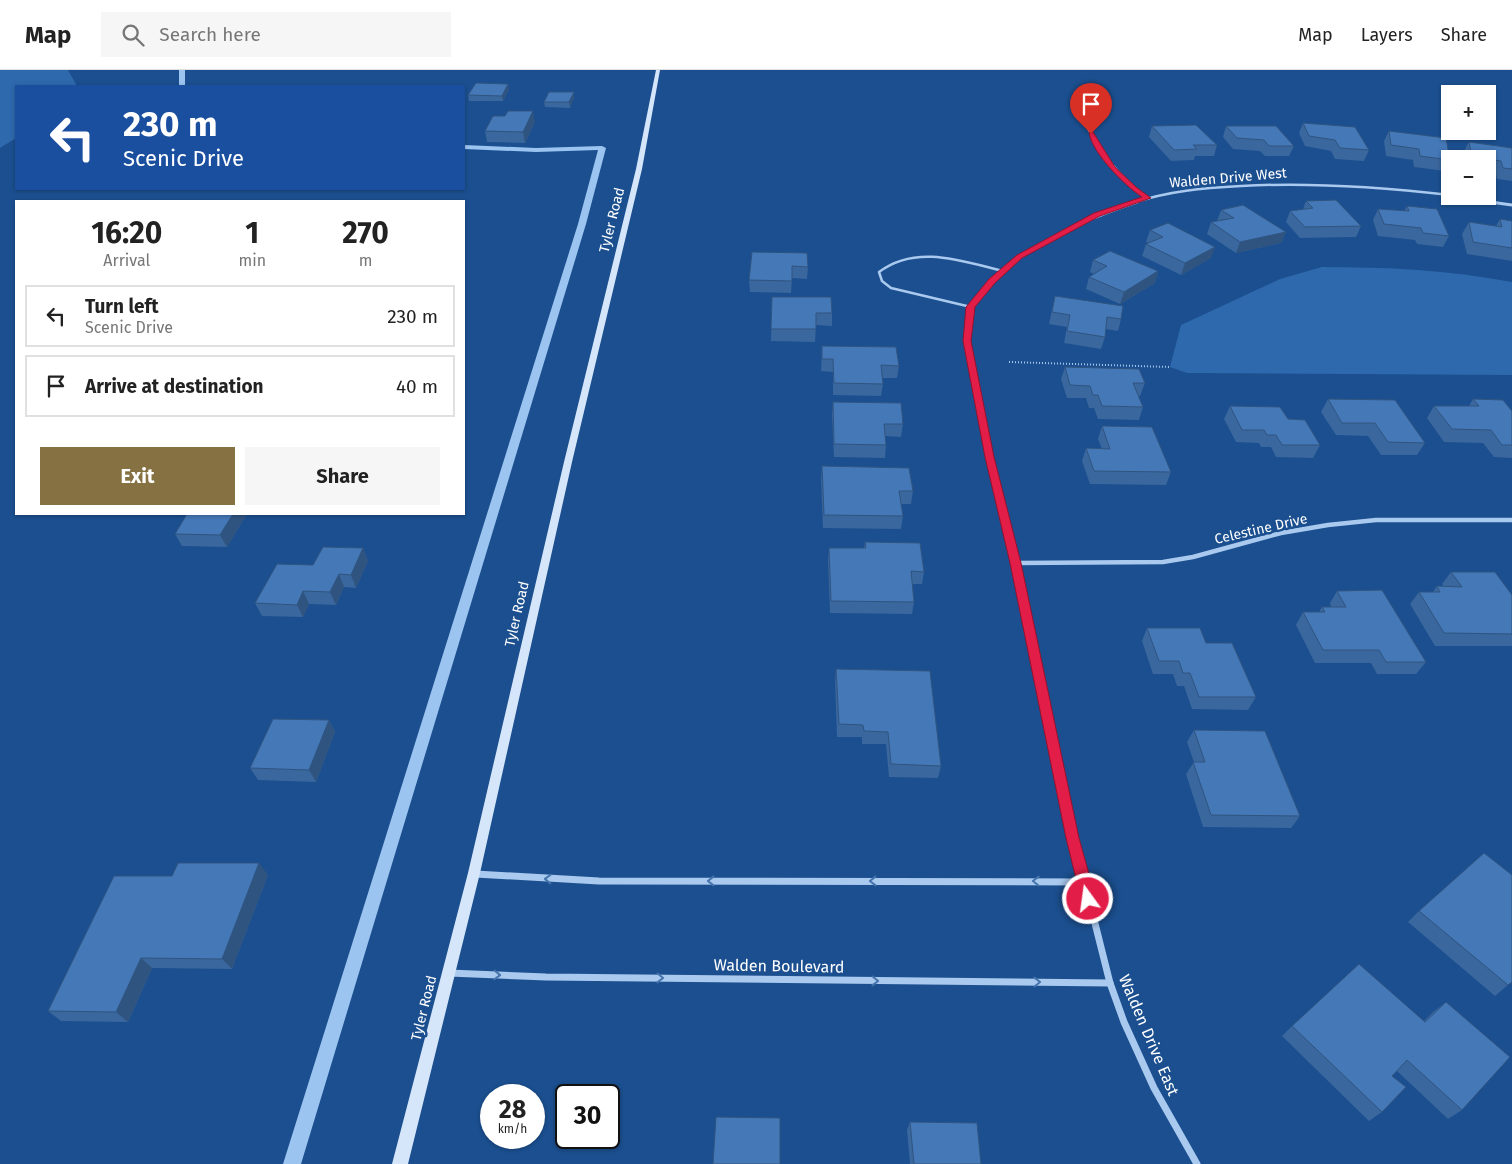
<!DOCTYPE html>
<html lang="en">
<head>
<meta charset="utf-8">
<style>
	:root { --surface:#fff; --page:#f6f6f6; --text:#222; --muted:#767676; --line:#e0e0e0; --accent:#857141 }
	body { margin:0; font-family:"Fira Sans",sans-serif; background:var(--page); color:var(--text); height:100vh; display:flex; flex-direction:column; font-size:19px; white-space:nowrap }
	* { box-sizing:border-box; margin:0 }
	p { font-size:16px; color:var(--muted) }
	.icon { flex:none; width:28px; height:28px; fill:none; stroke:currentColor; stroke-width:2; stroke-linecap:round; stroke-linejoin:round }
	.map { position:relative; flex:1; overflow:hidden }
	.side { position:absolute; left:15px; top:130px; width:450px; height:315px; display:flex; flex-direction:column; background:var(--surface); border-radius:0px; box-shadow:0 1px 4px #0004 }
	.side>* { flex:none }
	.top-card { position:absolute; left:15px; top:15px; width:450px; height:105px; border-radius:0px; box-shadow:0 1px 4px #0004; background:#1a4fa0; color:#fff; overflow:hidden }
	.fabs { position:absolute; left:1441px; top:15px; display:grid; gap:10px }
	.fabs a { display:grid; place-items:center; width:55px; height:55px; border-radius:0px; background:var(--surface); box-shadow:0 1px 4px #0004; font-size:25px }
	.speed { position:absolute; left:480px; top:1014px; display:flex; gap:10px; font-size:25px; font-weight:700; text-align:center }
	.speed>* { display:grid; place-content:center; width:65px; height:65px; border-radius:50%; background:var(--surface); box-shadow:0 1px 4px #0004; line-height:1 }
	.speed small { font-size:12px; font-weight:400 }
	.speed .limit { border:2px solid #111; border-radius:8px; background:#fff; color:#111 }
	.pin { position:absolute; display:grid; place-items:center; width:42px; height:42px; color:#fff; margin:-51px -21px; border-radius:50% 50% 50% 0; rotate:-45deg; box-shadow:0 0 5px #0007 }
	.pin .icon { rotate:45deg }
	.me { position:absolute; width:55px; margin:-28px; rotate:346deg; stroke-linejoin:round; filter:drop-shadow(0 0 4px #0008) }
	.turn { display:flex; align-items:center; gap:18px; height:105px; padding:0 25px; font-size:22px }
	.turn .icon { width:65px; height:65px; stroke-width:2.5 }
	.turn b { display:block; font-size:35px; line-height:42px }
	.eta { display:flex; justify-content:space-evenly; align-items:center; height:85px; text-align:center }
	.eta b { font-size:30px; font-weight:700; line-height:35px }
	.action { display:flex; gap:10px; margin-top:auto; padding:10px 25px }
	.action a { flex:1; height:58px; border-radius:0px; background:var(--accent); color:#fff; font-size:20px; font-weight:700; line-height:58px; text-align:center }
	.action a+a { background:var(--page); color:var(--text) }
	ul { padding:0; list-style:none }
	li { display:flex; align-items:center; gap:15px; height:62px; margin:0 10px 8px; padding:0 15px; border:2px solid var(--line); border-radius:0px }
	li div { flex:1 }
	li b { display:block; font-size:19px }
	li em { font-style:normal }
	header { display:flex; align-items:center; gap:30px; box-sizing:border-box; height:70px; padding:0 25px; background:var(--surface); border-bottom:1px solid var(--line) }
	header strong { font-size:24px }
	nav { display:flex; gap:28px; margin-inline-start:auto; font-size:18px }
	.search { width:350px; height:45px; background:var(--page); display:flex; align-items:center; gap:12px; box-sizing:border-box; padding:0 18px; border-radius:0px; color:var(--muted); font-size:19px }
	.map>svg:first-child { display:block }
</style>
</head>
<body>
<header>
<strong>Map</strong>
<div class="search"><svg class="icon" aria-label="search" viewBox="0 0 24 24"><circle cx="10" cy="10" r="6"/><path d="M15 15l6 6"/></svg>Search here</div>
<nav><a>Map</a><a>Layers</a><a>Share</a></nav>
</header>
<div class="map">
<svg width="1512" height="1094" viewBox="0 0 1512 1094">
	<rect width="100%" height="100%" fill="#1b4f8f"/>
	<!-- green -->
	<g fill="#2e69ad">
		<polygon points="0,0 68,0 77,16 16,16 16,68 0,78"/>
		<path d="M1322 197C1388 197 1447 200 1512 212V305L1187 303 1170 297 1181 255 1280 209Z"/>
	</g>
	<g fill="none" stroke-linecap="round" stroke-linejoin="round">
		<!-- stream -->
		<g fill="#9cc4f0" fill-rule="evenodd">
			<rect x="179" y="0" width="6" height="16"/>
			<polygon points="464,75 536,78 602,76 606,78 586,154 301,1094 283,1094 578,154 598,80 536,82 464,79"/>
		</g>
		<!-- path -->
		<polyline stroke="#a9c9ee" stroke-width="2" stroke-dasharray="1 2" stroke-linecap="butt" points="1009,292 1170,297"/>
		<!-- lane -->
		<path stroke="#a9c9ee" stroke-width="2.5" d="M971 237 891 218 882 211 879 202C916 174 962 191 1003 201"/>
		<!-- street-far4 -->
		<g stroke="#a9c9ee" stroke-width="2.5">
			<path d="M1084 51C1100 82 1119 107 1147 128"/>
			<polyline points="1455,126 1498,133"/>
			<path d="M1133 133C1168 121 1204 118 1241 116 1311 112 1381 117 1450 125"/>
		</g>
		<!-- street-far3 -->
		<g stroke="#a9c9ee" stroke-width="3">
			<polyline points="1490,132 1512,135"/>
			<path d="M972 299C969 280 964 256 971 238 973 232 979 227 983 222 1020 177 1082 150 1137 132"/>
		</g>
		<!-- street-far2 -->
		<g stroke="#a9c9ee" stroke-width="4.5">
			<polyline points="972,297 989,387 1019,507"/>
			<polyline points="1016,493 1163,492 1193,487 1281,463 1328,455 1376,450 1512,450"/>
		</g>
		<!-- street-far1 -->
		<polyline stroke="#a9c9ee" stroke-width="5.5" points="1019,505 1073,767"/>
		<!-- street -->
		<g stroke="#a9c9ee" stroke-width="7">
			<polyline points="1073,766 1110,913 1124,952 1154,1018 1197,1094"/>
			<polyline points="475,804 599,811 1084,812"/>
			<polyline points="449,903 546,907 1110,913"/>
		</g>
		<!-- secondary -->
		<polygon fill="#d6e6fa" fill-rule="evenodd" points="656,0 660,0 642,99 572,392 480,803 408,1094 392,1094 468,803 564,392 636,99"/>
	</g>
	<!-- wall -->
	<g fill="#3a679d">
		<polygon points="508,14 509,19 503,31 469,31 468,25"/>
		<polygon points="574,22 574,27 570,38 545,37 544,32"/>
		<polygon points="505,46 535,52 525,73 487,72 485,61"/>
		<polygon points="1303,53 1369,80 1364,91 1335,89 1331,81 1305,76 1299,63"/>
		<polygon points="1152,56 1217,75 1214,86 1195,86 1194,90 1171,91 1149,67"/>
		<polygon points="1226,56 1294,76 1289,86 1265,86 1260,81 1233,79 1223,67"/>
		<polygon points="1389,61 1450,89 1450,91 1445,101 1414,97 1413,90 1386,86 1384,71"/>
		<polygon points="1469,72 1512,78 1512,111 1497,109 1495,102 1488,101 1488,89 1465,89 1463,83"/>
		<polygon points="1306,131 1361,156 1356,167 1300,168 1286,152 1290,141 1303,139"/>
		<polygon points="1407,136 1449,166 1443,177 1417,174 1415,170 1378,166 1373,150 1378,139 1404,141"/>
		<polygon points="1221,140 1286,162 1281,173 1236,183 1207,164 1211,152 1217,151"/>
		<polygon points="1500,149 1512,151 1512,191 1467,184 1462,164 1469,152 1496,156"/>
		<polygon points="1150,160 1211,188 1181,205 1142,186 1146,174 1149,173 1146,172"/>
		<polygon points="752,182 808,197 807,209 792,208 791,223 750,222 749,210"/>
		<polygon points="1093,190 1158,201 1155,213 1120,234 1086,219 1089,207 1094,204 1090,202"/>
		<polygon points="1055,226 1121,249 1118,261 1106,259 1105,267 1101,279 1064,273 1067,257 1049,254"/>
		<polygon points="772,227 832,243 832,256 816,255 815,272 771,271"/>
		<polygon points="822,276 899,296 897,308 882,308 883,314 881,326 833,325 833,302 821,301"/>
		<polygon points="1065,297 1145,313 1140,326 1138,326 1143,337 1139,350 1098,349 1094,338 1089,338 1086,328 1067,328 1061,309"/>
		<polygon points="1328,329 1425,373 1417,385 1381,385 1368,366 1336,365 1321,342"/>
		<polygon points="1473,329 1512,341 1512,388 1494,387 1483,373 1444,372 1427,348 1434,336 1469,336"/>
		<polygon points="833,332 903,354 901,367 885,366 886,375 885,388 834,387 832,345"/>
		<polygon points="1230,336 1288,349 1320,375 1313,388 1276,387 1271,377 1261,377 1259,373 1236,372 1224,349"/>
		<polygon points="1102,356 1171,402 1166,415 1090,414 1082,391 1086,378 1102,379 1098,369"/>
		<polygon points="822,396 913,421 911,434 901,434 903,446 901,459 823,458 821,409"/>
		<polygon points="187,444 247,444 227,477 182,476 175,464"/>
		<polygon points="865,472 924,502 922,514 912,514 914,532 912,544 830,543 828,490 829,478 864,478"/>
		<polygon points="363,478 368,491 356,518 344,517 336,535 309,534 303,547 262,546 255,533 313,495"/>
		<polygon points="1451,502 1512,525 1512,576 1435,576 1410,534 1419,522 1433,522 1437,516 1444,517 1442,514"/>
		<polygon points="1337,521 1426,592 1416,604 1377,604 1371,593 1315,593 1296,555 1303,542 1319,542 1322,537 1331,537 1330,533"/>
		<polygon points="1147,558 1206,573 1256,627 1248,640 1192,639 1184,616 1177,616 1173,604 1153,604 1142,571"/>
		<polygon points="836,599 941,696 938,708 889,707 886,674 862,674 862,667 837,667 835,612"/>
		<polygon points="329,650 335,662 316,712 258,710 250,698"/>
		<polygon points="1194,660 1300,746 1291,758 1203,757 1186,704 1194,692 1187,672"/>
		<polygon points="268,805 232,899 152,898 128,952 61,951 48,941 172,806"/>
		<polygon points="1419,841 1508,915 1495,926 1408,852"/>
		<polygon points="1446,932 1462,1040 1448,1049 1397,1001 1392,1006 1382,1042 1369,1051 1282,966 1292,956 1424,951 1433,942"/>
		<polygon points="910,1052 981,1094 910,1094 907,1060"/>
	</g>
	<!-- shaded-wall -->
	<g fill="#305480">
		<polygon points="508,14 509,19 503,31 502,26"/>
		<polygon points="574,22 574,27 570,38 569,32"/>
		<polygon points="533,41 535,52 525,73 523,62"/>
		<polygon points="1286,162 1281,173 1236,183 1240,172"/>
		<polygon points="1215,177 1211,188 1181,205 1185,193"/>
		<polygon points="1158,201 1155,213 1120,234 1124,222"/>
		<polygon points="233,444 247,444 227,477 220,465"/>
		<polygon points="363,478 368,491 356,518 351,505"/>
		<polygon points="339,504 344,517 336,535 330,522"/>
		<polygon points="303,521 309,534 303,547 297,535"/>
		<polygon points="329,650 335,662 316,712 309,700"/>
		<polygon points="259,793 268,805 232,899 222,889"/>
		<polygon points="141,888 152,898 128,952 116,942"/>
	</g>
	<!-- building -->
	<g fill="#4478b7" stroke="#305480">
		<polygon points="476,13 508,14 502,26 468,25"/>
		<polygon points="549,22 574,22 569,32 544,32"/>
		<polygon points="508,41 533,41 523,62 485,61 493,46 505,46"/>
		<polygon points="1303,53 1355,57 1369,80 1340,78 1335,70 1309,66"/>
		<polygon points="1196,55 1217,75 1193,75 1197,79 1174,80 1152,56"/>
		<polygon points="1226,56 1276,56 1294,76 1269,76 1264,70 1237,68"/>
		<polygon points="1389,61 1446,68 1450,90 1420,86 1419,79 1391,75"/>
		<polygon points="1469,72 1512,78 1512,99 1503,98 1501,91 1472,87"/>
		<polygon points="1336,130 1361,156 1305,157 1290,141 1313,138 1306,131"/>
		<polygon points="1243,135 1286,162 1240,172 1211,152 1234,148 1221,140"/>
		<polygon points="1407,136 1437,139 1449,166 1423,163 1421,158 1384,154 1378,139 1409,141"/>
		<polygon points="1500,149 1512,151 1512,178 1473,172 1469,152 1502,157"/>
		<polygon points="1168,153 1215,177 1185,193 1146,174 1163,167 1150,160"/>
		<polygon points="1110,181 1158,201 1124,222 1089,207 1107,196 1093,190"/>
		<polygon points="752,182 807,183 808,197 792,196 792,211 749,210"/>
		<polygon points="1055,226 1123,236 1121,249 1107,247 1105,267 1067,261 1070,245 1052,242"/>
		<polygon points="772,227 831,227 832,243 816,243 816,259 771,259"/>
		<polygon points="822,276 896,277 899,296 881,295 883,314 834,313 833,289 822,289"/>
		<polygon points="1065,297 1139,299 1145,313 1133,313 1143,337 1102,336 1098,325 1093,325 1090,316 1070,315"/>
		<polygon points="1328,329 1395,330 1425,373 1388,372 1375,353 1342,353"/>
		<polygon points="1473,329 1503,330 1512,341 1512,375 1502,375 1491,360 1452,359 1434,336 1479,336"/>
		<polygon points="833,332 901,333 903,354 884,354 886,375 834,374"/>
		<polygon points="1230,336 1280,337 1288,349 1305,350 1320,375 1282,375 1276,365 1267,365 1264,360 1242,360"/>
		<polygon points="1102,356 1152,357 1171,402 1094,401 1086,378 1110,379"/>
		<polygon points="822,396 909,398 913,421 899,421 903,446 824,445"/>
		<polygon points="187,444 233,444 220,465 175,464"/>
		<polygon points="865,472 920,473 924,502 911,501 914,532 831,531 829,478 866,478"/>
		<polygon points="323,477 363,478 351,505 339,504 330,522 303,521 297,535 255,533 277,494 313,495"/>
		<polygon points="1451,502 1495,502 1512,525 1512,564 1444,563 1419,522 1440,522 1437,516 1462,517"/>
		<polygon points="1382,520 1426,592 1386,592 1379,580 1323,580 1303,542 1325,542 1322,537 1346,537 1337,521"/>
		<polygon points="1147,558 1200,558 1206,573 1232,573 1256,627 1199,627 1190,603 1183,603 1179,591 1159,591"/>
		<polygon points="836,599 930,601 941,696 891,694 888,662 864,661 863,655 839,654"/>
		<polygon points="273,649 329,650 309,700 250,698"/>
		<polygon points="1194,660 1265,661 1300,746 1211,745 1193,692 1205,692"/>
		<polygon points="1484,783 1512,805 1512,912 1508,915 1419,841"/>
		<polygon points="178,793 259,793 222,889 141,888 116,942 48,941 114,806 172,806"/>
		<polygon points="1359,894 1425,952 1446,932 1510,987 1462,1040 1407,990 1392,1006 1406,1017 1382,1042 1292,956"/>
		<polygon points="716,1047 780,1048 780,1094 713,1094"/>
		<polygon points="910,1052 977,1053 981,1094 914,1094"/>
	</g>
	<!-- one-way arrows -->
	<defs><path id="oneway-chevron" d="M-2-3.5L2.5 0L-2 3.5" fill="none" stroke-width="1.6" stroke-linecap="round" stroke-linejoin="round" transform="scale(1.25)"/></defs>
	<g stroke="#4674ac">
		<use href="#oneway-chevron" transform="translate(548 809) rotate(-178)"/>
		<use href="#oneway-chevron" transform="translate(711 811) rotate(-180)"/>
		<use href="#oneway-chevron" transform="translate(873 811) rotate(-180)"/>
		<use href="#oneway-chevron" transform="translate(1036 811) rotate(-179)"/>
		<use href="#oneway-chevron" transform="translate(497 905) rotate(2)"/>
		<use href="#oneway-chevron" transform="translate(660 908) rotate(1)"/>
		<use href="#oneway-chevron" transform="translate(875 911) rotate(1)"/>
		<use href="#oneway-chevron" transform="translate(1037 912) rotate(-1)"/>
	</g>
	<!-- route -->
	<path fill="#e11d48" stroke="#92132f" d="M1089 62H1093L1115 97 1136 117 1151 128 1100 146 1022 188 995 213 975 237 971 271 994 387 1021 493 1079 768 1096 829 1094 834 1088 836 1083 834 1081 829 1066 768 1010 493 985 387 963 271 966 237 989 209 1017 185 1094 143 1142 127C1125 116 1091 82 1089 62Z"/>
	<g text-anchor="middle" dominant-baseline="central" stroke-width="5" stroke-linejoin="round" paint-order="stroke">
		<!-- street labels -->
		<g font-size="14" fill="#fff" stroke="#1b4f8f">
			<text transform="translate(1228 108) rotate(-5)">Walden Drive West</text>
			<text transform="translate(612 150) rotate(-76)">Tyler Road</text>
			<text transform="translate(1261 459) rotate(-13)">Celestine Drive</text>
			<text transform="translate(517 544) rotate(-77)">Tyler Road</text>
			<text transform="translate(424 938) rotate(-76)">Tyler Road</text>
		</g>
		<!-- near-street labels -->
		<g font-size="16" fill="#fff" stroke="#1b4f8f">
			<text transform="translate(779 896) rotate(1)">Walden Boulevard</text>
			<text transform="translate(1149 965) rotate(67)">Walden Drive East</text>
		</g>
	</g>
</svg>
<div class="fabs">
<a>+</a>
<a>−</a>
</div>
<div class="speed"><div>28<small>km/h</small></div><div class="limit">30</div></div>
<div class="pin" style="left:1091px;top:64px;background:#d93025"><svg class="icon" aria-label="arrive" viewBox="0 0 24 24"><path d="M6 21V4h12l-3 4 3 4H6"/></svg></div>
<svg class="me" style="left:1088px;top:829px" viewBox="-20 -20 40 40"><circle r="17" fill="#e11d48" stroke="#fff" stroke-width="3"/><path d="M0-11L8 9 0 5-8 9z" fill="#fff"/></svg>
<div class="top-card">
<div class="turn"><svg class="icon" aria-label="left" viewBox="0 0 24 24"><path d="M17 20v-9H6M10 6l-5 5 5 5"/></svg><div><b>230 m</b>Scenic Drive</div></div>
</div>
<section class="side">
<div class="eta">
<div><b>16:20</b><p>Arrival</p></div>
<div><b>1</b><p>min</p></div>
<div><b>270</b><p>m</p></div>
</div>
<ul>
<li><svg class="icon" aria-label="left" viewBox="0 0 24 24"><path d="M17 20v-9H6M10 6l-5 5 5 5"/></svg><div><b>Turn left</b><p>Scenic Drive</p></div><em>230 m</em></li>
<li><svg class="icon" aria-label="arrive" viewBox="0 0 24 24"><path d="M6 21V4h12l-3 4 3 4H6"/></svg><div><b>Arrive at destination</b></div><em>40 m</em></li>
</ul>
<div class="action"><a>Exit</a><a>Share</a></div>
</section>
</div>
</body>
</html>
